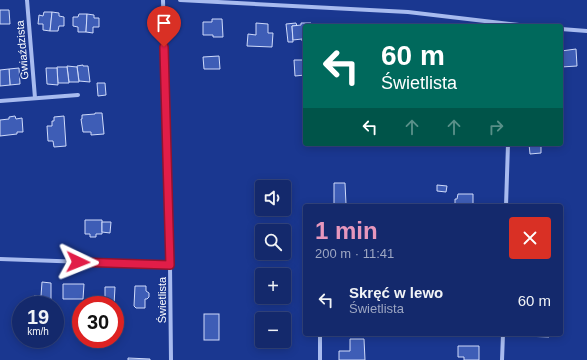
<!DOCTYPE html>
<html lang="pl">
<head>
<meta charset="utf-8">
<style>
	:root { --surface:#14296c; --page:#213574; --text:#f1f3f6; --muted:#9da6c2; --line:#33457f; --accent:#e797bd }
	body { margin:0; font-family:Arial,sans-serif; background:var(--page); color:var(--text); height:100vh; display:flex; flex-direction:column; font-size:15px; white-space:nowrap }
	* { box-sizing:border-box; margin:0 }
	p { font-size:13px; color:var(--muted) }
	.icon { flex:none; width:22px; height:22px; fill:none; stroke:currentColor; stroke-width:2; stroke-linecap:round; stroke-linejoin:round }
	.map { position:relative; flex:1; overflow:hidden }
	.side { position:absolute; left:303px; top:204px; width:260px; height:132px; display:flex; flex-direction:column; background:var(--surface); border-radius:4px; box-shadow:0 2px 10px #0003,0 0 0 1px var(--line) }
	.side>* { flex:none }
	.banner { position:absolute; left:303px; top:24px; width:260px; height:122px; border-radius:4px; box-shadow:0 2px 10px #0003,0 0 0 1px var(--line); background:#00695c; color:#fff; overflow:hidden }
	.tools { position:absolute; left:255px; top:180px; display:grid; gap:8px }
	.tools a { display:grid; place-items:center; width:36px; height:36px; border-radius:4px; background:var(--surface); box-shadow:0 2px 10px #0003,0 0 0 1px var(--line); font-size:20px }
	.speed { position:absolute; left:12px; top:296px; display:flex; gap:8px; font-size:20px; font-weight:700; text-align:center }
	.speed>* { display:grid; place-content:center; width:52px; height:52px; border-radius:50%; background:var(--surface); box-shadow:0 2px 10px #0003,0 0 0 1px var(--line); line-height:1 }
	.speed small { font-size:10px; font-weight:400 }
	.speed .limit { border:6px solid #d22; background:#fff; color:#111 }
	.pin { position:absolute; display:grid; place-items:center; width:34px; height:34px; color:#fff; margin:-41px -17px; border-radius:50% 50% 50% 0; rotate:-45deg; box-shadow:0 0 4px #0007 }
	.pin .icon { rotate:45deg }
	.me { position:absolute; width:44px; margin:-22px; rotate:92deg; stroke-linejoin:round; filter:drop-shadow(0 0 3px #0008) }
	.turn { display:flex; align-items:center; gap:14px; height:84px; padding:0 12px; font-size:18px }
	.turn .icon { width:52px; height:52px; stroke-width:2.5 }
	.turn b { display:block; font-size:28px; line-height:34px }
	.lanes { display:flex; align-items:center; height:38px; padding:0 12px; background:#0003; justify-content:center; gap:20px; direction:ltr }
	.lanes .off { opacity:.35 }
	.round { display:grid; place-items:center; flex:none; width:42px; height:42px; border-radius:4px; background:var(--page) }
	.overview { display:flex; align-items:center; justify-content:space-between; height:68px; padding:0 12px }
	h1 { font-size:24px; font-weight:700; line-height:30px; color:var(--accent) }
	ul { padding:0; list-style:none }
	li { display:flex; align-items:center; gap:12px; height:56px; padding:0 12px }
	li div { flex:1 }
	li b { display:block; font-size:15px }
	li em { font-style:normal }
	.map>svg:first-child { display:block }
</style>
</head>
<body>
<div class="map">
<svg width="587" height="360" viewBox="0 0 587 360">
	<rect width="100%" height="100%" fill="#1a3790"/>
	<!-- building -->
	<g fill="#3e5db6" stroke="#cfdafa">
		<polygon points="0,10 9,10 10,24 0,24"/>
		<polygon points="44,12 52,12 50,31 43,30 43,24 38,24 39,15 43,16"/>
		<polygon points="52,12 59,13 59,16 64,17 64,26 59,26 58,31 50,31"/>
		<polygon points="79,14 87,14 86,32 78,32 78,27 73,26 73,17 78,17"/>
		<polygon points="87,14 94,15 94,18 99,18 99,27 93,27 93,33 86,32"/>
		<polygon points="212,19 222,19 223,37 213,37 213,35 203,35 203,22 212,22"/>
		<polygon points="256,23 268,24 268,33 273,33 272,47 247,46 248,34 256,35"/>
		<polygon points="296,23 297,26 292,26 293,42 288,42 286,24"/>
		<polygon points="301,23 311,23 311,26 305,26 305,41 302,41 302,39 293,40 292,26 301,25"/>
		<polygon points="576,49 577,66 561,67 561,51"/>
		<polygon points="219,56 220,69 204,69 203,57"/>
		<polygon points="294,60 305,60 305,75 295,76"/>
		<polygon points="83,65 83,66 88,66 90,82 79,81 77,66"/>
		<polygon points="67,66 77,67 79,82 69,82"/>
		<polygon points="57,67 67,67 69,83 58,83"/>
		<polygon points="19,68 20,84 10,85 9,69"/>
		<polygon points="46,68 57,68 58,85 47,84"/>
		<polygon points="9,69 10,85 0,86 0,70"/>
		<polygon points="97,83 105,83 106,95 98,96"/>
		<polygon points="95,113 102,113 104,134 91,135 91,132 83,132 81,119 82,119 82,115 95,114"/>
		<polygon points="15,116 16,119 22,118 23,132 17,132 17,134 0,136 0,120 9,119 9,117"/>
		<polygon points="64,116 66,146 54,147 53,141 48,141 47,126 52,126 52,121 54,121 54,117"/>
		<polygon points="529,144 541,144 541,153 530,154"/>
		<polygon points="334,183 345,183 346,204 334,205"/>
		<polygon points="437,185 447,186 446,192 437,191"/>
		<polygon points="458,194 473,194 473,206 455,206 455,199 457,199"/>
		<polygon points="85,220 102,220 102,234 96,234 96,237 90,237 90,234 85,234"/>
		<polygon points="102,222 111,222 110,233 102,232"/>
		<polygon points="42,282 51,283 51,305 34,305 33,303 34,296 41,296"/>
		<polygon points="63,284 84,284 83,299 63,299"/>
		<polygon points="135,286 146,286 146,291 149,293 149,297 147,299 145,299 145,308 136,308 134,306"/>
		<polygon points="105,287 115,287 114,305 96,305 96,297 105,297"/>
		<rect x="204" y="314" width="15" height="26"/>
		<polygon points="525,334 549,334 549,337 524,336"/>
		<polygon points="350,339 364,339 365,360 339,360 339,351 350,351"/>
		<polygon points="458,346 479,346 479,360 464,360 464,357 458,357"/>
		<polygon points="128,358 150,359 150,360 128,360"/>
	</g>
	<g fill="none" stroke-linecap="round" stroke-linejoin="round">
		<!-- minor -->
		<g stroke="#a8bbef" stroke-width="4">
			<polyline points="27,0 35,98"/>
			<polyline points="163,0 170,265 171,360"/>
			<polyline points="180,0 408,12 528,26"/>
			<polyline points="561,29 587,31"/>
			<polyline points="0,101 78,95"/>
			<polyline points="506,206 508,144"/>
			<polyline points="0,259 170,265"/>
			<polyline points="320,334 320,360"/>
			<polyline points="502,360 503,334"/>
		</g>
	</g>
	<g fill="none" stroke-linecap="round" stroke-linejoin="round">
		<!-- route casing -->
		<g stroke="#92132f" stroke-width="10">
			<polyline id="route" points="78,262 170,265 164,47"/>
		</g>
		<!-- route -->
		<use href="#route" stroke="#e11d48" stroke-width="7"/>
	</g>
	<g text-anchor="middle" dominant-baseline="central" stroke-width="3" stroke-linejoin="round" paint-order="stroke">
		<!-- street labels -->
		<g font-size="11" fill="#fff" stroke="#1a3790">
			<text transform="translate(22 50) rotate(-95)">Gwiaździsta</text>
			<text transform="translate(162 300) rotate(-90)">Świetlista</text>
		</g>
	</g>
</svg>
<div class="tools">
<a><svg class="icon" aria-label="sound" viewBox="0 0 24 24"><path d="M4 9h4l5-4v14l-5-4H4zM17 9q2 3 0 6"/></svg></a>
<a><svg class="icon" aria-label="search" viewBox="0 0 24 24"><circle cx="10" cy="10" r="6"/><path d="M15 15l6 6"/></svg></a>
<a>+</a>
<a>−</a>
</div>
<div class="speed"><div>19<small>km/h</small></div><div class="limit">30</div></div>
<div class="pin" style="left:164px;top:47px;background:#d93025"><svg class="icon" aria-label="arrive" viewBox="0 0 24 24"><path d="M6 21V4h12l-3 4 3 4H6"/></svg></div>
<svg class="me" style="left:78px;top:262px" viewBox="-20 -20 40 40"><path d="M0-17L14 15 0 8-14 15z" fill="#e11d48" stroke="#fff" stroke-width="4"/></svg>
<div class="banner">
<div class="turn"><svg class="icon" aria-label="left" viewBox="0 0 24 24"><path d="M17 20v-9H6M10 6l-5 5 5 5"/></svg><div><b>60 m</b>Świetlista</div></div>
<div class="lanes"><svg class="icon" aria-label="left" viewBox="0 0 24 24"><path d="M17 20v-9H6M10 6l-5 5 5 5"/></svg><svg class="icon off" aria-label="ahead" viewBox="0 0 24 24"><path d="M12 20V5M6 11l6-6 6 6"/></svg><svg class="icon off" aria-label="ahead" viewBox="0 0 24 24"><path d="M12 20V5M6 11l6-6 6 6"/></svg><svg class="icon off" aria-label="right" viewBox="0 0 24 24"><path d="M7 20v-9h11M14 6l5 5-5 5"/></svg></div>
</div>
<section class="side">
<div class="overview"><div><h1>1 min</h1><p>200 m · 11:41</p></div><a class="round" style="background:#d93025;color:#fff"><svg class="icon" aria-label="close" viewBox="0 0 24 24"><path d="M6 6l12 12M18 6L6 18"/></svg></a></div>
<ul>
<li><svg class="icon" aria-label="left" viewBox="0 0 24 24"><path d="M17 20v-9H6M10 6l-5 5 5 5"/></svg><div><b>Skręć w lewo</b><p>Świetlista</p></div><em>60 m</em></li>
</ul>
</section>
</div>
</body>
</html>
